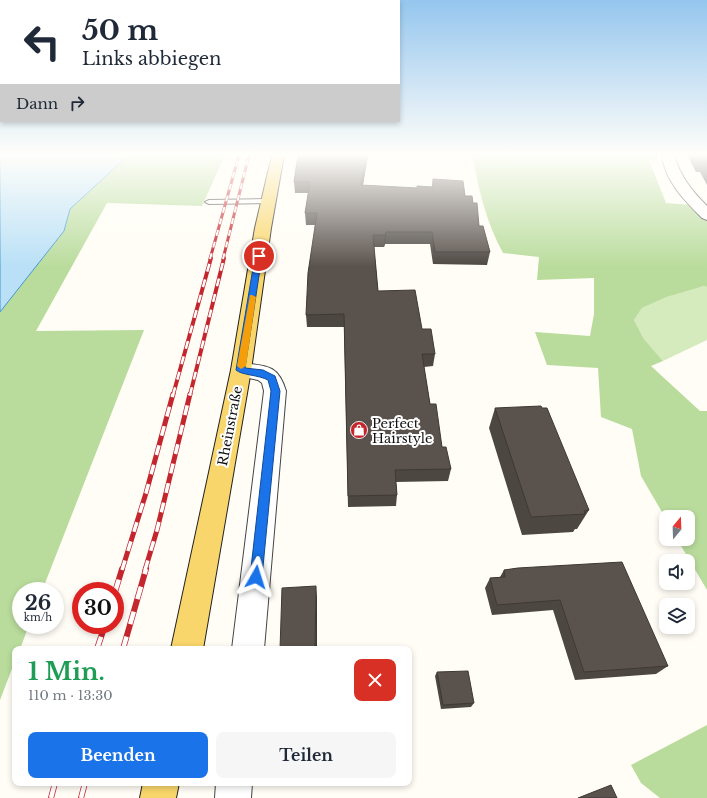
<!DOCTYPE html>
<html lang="de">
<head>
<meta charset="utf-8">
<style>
	:root { --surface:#fff; --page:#f6f6f7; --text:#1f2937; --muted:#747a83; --accent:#1a73e8 }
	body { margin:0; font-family:"Libre Baskerville",serif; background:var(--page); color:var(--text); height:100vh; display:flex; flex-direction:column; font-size:15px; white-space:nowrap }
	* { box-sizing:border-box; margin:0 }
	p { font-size:13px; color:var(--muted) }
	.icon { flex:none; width:22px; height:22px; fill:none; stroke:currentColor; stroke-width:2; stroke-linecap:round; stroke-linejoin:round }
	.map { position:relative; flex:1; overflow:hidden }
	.details { position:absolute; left:12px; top:646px; width:400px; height:140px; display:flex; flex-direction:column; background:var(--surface); border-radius:8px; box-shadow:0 2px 6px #0003 }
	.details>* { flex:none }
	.hud { position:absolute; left:0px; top:0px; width:400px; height:122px; box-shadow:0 2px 6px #0003; background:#fff; color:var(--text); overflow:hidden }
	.needle { width:26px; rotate:19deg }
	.tools { position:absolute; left:659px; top:510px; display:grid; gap:8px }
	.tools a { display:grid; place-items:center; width:36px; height:36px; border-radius:8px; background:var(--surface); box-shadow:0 2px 6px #0003; font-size:20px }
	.speed { position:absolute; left:12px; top:582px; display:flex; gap:8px; font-size:20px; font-weight:700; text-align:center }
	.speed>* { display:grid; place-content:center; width:52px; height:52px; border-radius:50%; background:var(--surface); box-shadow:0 2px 6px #0003; line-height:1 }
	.speed small { font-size:10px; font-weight:400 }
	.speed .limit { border:6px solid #d22; background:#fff; color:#111 }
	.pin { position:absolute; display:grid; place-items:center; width:34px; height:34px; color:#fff; margin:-17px; border:2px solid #fff; border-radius:50%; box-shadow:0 1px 4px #0007 }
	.me { position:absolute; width:44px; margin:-22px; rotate:6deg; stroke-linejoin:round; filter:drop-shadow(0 0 3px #0008) }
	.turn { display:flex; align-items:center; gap:14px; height:84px; padding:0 16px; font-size:18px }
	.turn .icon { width:52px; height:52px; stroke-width:2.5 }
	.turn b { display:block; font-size:28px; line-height:34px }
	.then { display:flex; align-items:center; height:38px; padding:0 16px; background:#0003; gap:8px; font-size:15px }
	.round { display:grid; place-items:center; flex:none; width:42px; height:42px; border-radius:8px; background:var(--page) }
	.head { display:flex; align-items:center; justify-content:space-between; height:68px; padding:0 16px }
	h1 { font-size:24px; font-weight:700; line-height:30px; color:#1e9e55 }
	.button { display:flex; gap:8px; margin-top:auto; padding:8px 16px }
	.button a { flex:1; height:46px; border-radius:8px; background:var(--accent); color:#fff; font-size:16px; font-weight:700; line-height:46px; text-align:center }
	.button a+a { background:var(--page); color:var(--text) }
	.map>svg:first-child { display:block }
</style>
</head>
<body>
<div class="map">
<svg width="707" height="798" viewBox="0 0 707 798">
	<rect width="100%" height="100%" fill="#fffdf5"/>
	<!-- green -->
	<polygon fill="#d5ebbd" points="704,286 707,287 707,340 663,361 644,339 634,320 642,308 667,297"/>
	<!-- forest -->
	<g fill="#b9dc9c">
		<polygon points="129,155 225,155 202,206 107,203 36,331 144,330 42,591 21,591 21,625 29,625 20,649 15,649 15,661 0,700 0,312 64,231 70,209"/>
		<path d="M454 155H657V161L649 160 666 203 693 205 707 219V287L704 286 667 297 642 308 634 320 644 339 663 361 651 366 700 411H707V590L677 539H688V517H666V519L641 476 632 429 601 417 598 368 547 365 535 332 590 336 594 314V278L537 280 539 257 503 253C487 224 478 189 473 157Z"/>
		<polygon points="707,725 707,798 660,798 641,783 631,765"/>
	</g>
	<!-- water -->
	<polygon fill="#b9e0f7" stroke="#3f96cf" points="0,155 129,155 70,209 64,231 0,312"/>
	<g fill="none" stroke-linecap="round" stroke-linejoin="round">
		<!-- service casing -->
		<g stroke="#444" stroke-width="2">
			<polygon id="service" points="268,199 272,201 271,203 209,204 205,202 209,200"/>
		</g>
		<!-- minor casing -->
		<g stroke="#444" stroke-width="2">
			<g id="minor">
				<path d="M662 155H674C680 176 692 191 707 206V220L702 218C684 200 665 181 662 155Z"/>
				<path d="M241 363C266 366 278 364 286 391L264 649H232L264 391 262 383 258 380 234 375 231 370 234 365Z"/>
				<polygon points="216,783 252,783 251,798 215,798"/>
			</g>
		</g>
		<!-- primary casing -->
		<g stroke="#222" stroke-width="2">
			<g id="primary">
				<polygon points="272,155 284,155 271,228 251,370 203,649 171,649 231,370 255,228"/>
				<polygon points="143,783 179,783 176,798 140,798"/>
			</g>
		</g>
		<!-- service -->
		<use href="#service" fill="#fff" fill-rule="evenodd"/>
		<!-- minor -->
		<use href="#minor" fill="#fff" fill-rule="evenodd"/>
		<!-- primary -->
		<use href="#primary" fill="#f9d66b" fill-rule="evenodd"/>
		<!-- rail-far3 casing -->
		<g stroke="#c4262e" stroke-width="3">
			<g id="rail-far3">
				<polyline points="210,259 239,155"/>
				<polyline points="223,259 249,155"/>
			</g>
		</g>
		<!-- rail-far2 casing -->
		<g stroke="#c4262e" stroke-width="4">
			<g id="rail-far2">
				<polyline points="173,395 211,258"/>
				<polyline points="190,395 224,258"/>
			</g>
		</g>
		<!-- rail-far1 casing -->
		<g stroke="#c4262e" stroke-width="5">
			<g id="rail-far1">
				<polyline points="122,570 146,493 173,394"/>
				<polyline points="145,570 157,530 190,394"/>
			</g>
		</g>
		<!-- rail casing -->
		<g stroke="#c4262e" stroke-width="6">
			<g id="rail">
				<polyline points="115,592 122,569"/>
				<polyline points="97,649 105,625"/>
				<polyline points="123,649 146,569"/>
				<polyline points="51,798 55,783"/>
				<polyline points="81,798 85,783"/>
			</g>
		</g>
		<!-- rail-far3 -->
		<use href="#rail-far3" stroke="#fff" stroke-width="2" stroke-dasharray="6" stroke-linecap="butt"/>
		<!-- rail-far2 -->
		<use href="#rail-far2" stroke="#fff" stroke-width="2.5" stroke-dasharray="8" stroke-linecap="butt"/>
		<!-- rail-far1 -->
		<use href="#rail-far1" stroke="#fff" stroke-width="3.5" stroke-dasharray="10" stroke-linecap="butt"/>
		<!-- rail -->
		<use href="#rail" stroke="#fff" stroke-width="4.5" stroke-dasharray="13" stroke-linecap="butt"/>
	</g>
	<!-- wall -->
	<g fill="#4d4742">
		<polygon points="298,155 371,155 368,155 363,185 417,188 432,187 433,179 465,196 473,203 479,226 490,252 487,265 433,264 430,244 385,244 384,247 374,247 378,291 422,329 435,354 433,366 424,367 430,404 442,447 451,469 448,481 396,482 397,495 396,506 348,507 344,327 307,327 306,315 315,225 306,225 305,213 309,193 295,193 294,182"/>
		<polygon points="687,155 707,155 707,185 700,172 696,172"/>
		<polygon points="495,408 589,510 577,529 575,529 573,532 522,535 489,428"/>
		<polygon points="518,568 668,666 656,674 575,680 553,610 492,615 485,588 490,578 500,577 504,570"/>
		<polygon points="437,672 474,703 471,707 441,709 435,676"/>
	</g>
	<!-- shaded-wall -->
	<g fill="#3f3936">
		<polygon points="366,155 368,155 361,196 361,185"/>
		<polygon points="386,232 385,244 384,247 385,235"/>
		<polygon points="316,586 317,597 317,649 315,649"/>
	</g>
	<!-- building -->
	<g fill="#5a524d" stroke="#3f3936">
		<polygon points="298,155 366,155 361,185 417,188 417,186 433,187 433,179 463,181 465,196 472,196 473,203 477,203 479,226 483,226 490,252 435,252 432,232 386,232 385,235 373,235 378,291 415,290 422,329 431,329 435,354 422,354 430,404 436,404 442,447 446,447 451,469 395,470 397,495 348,496 344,314 306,315 308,273 317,213 305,213 310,182 294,182"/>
		<polygon points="698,155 707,155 707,163 706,161 701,160"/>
		<polygon points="541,406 542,408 547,408 589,510 584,511 585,514 531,517 495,408"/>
		<polygon points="622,562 668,666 584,672 560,600 497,605 490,578 505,577 504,570 518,568"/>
		<polygon points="316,586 315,649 280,649 282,588"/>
		<polygon points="468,671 474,703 443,705 437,672"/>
		<polygon points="611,785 617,798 578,798"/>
	</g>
	<!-- sky -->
	<linearGradient id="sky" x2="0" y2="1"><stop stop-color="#95c6ee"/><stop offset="0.58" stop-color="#fffefa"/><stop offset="1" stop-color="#fffefa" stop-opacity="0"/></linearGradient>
	<rect width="707" height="267" fill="url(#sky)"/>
	<!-- route -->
	<path fill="#1a73e8" stroke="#114b97" d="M259 254 262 256 245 368 263 370 275 376 280 391 262 577 260 581 256 583 252 581 250 577 271 391 268 380C259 375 241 375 236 370L255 256Z"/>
	<!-- slow -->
	<polygon fill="#f59e0b" points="250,295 252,295 256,297 246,366 241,369 237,366"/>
	<!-- icons -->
	<defs>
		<g id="shop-disc" transform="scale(0.9)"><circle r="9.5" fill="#c4262e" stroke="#fff"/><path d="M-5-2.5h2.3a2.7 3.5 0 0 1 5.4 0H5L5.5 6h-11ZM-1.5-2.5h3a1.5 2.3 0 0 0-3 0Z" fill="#fff"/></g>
	</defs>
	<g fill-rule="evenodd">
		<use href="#shop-disc" x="359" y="430"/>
	</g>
	<g text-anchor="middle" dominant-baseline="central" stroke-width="4" stroke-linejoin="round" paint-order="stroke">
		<!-- poi labels -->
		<g font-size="13" fill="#111" stroke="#fff" text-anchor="start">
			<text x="372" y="423">Perfect<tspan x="372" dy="15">Hairstyle</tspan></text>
		</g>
		<!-- street labels -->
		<g font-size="13" fill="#111" stroke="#fff">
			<text transform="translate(230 426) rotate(-79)">Rheinstraße</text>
		</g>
	</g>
</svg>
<div class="tools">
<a><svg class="needle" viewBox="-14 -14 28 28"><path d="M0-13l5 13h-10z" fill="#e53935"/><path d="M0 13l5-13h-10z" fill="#747a83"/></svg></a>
<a><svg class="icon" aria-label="sound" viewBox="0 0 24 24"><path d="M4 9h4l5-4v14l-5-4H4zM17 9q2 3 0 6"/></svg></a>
<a><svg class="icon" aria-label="layers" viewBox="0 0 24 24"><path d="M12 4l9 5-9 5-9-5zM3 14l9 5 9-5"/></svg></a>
</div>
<div class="speed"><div>26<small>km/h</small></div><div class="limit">30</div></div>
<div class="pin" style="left:259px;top:256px;background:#d93025"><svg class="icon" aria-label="arrive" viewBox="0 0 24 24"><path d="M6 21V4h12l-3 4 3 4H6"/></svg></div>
<svg class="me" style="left:256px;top:577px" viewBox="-20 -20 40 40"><path d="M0-17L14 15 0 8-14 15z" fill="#1a73e8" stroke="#fff" stroke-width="4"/></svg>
<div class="hud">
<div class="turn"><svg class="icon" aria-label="left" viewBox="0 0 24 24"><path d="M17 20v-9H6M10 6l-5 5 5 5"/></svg><div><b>50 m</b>Links abbiegen</div></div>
<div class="then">Dann<svg class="icon" aria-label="right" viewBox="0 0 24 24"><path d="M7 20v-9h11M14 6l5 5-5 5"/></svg></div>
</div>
<section class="details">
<div class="head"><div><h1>1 Min.</h1><p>110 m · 13:30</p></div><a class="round" style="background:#d93025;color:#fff"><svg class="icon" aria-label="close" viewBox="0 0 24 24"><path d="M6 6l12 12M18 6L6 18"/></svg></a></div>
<div class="button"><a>Beenden</a><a>Teilen</a></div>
</section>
</div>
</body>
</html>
